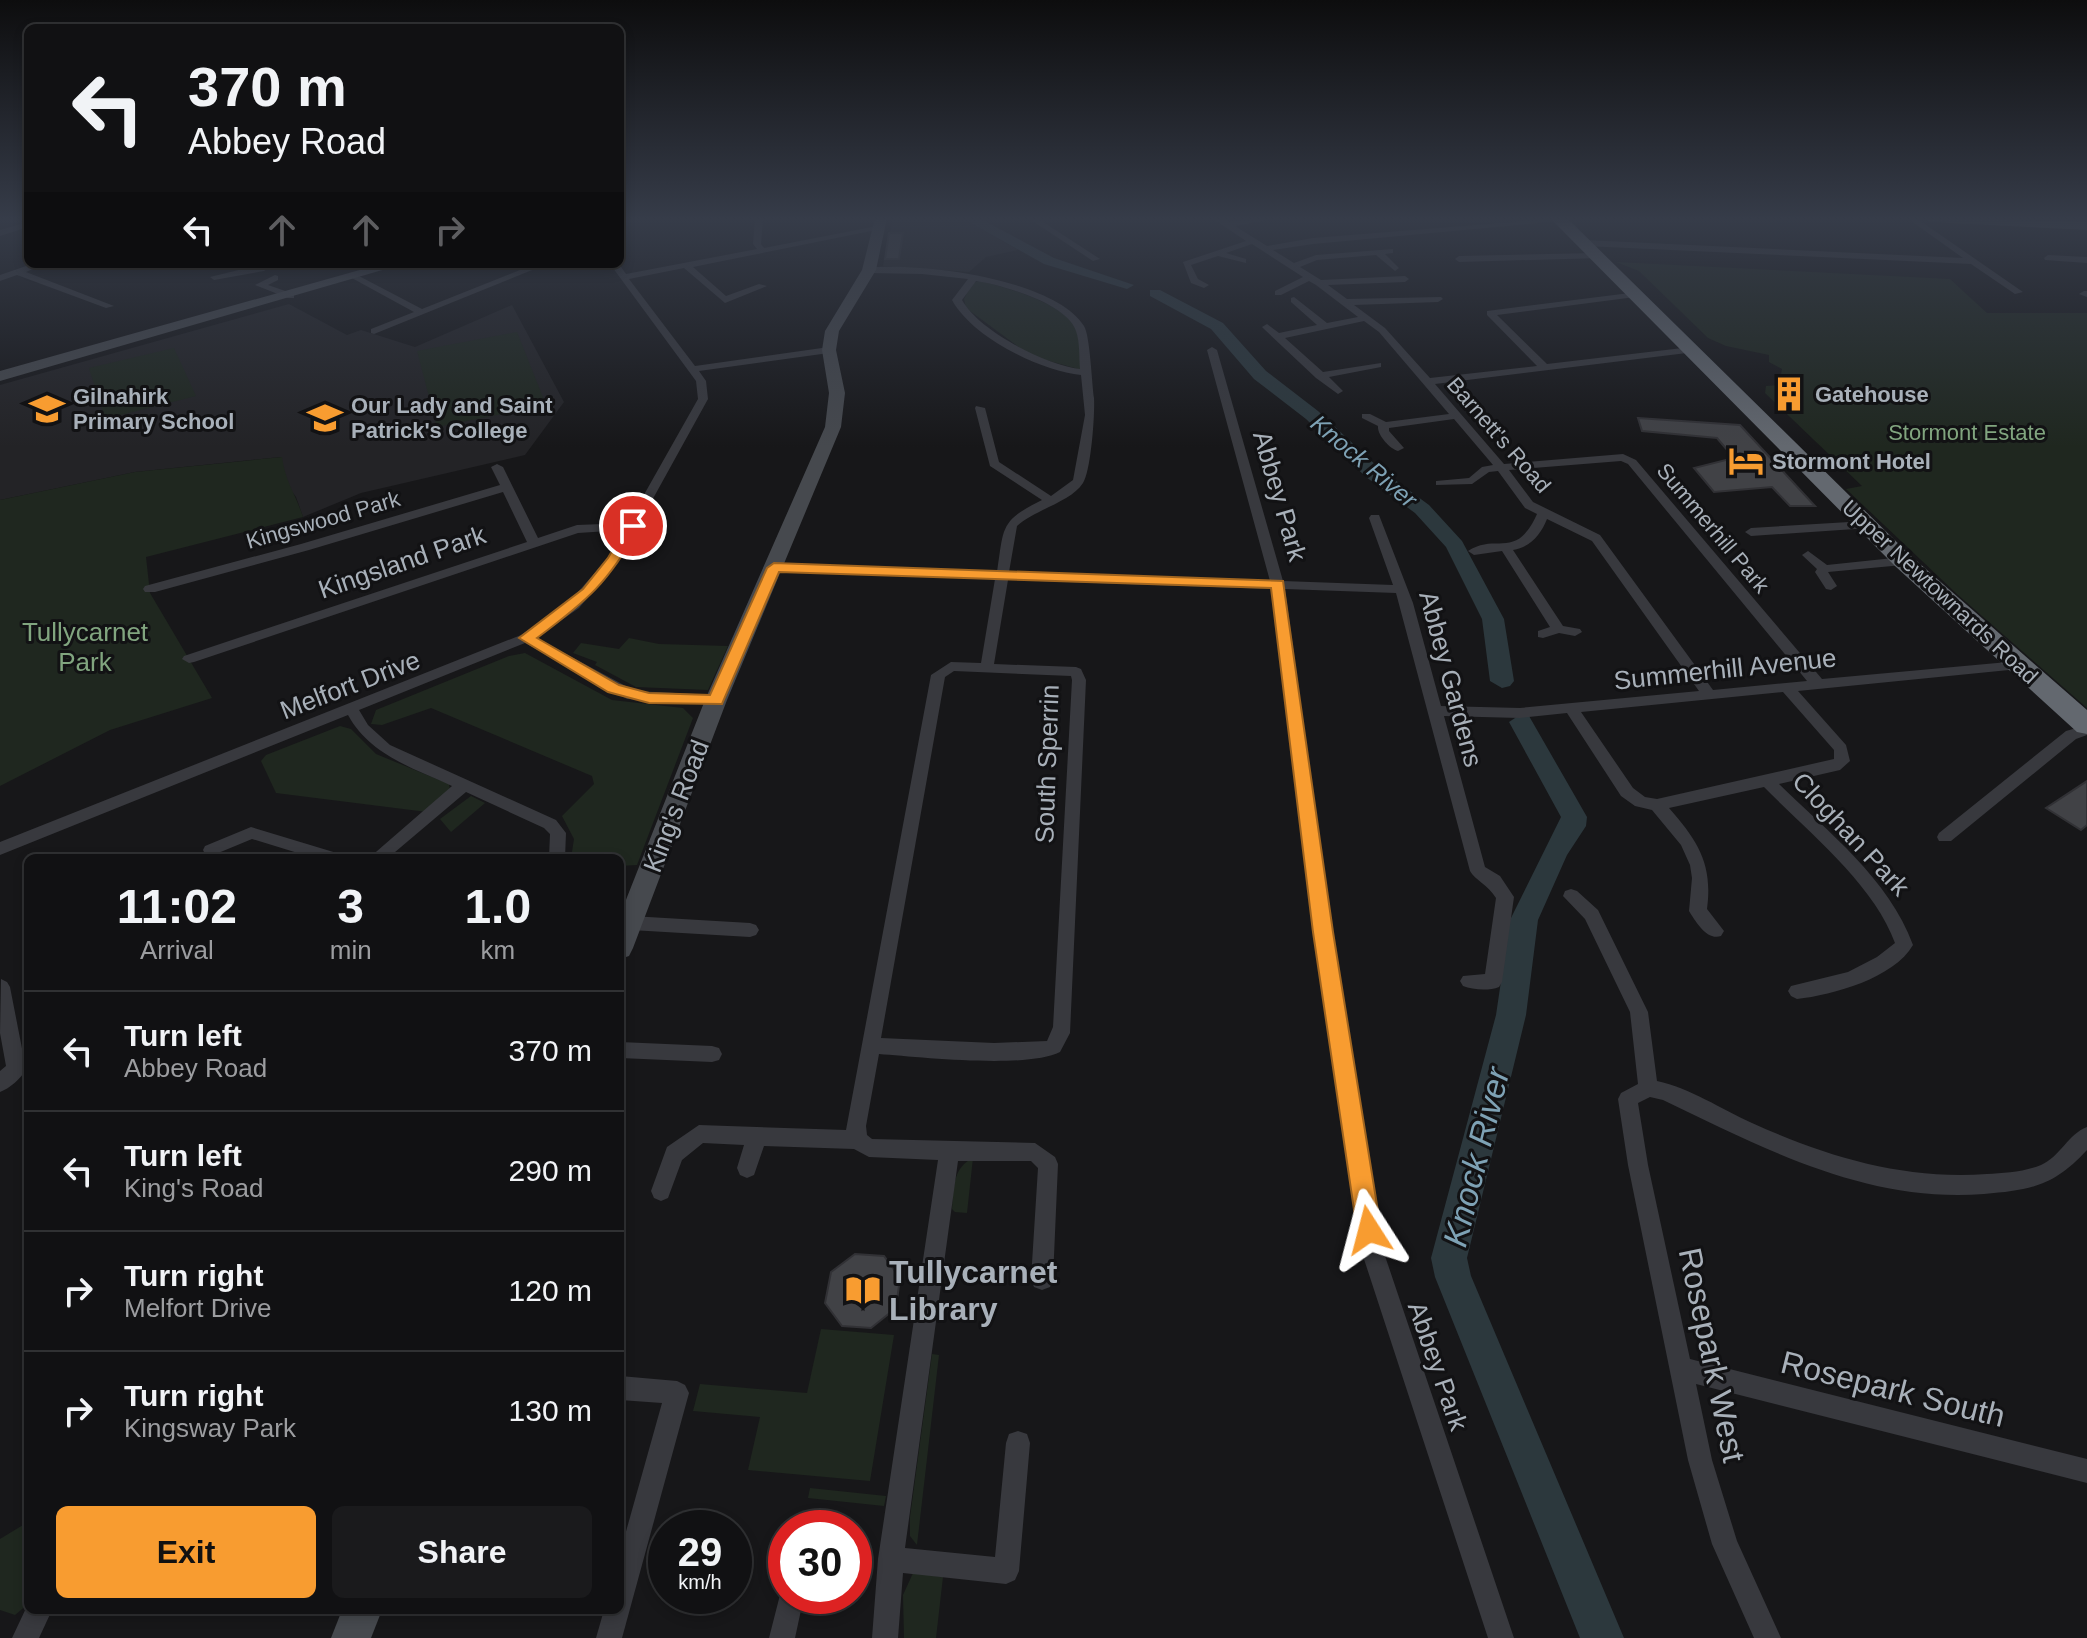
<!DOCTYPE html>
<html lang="en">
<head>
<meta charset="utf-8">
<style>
	:root { --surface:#111113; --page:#1a1a1c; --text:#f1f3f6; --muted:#9c9da0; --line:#303133; --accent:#f89c30 }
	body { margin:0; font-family:Helvetica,sans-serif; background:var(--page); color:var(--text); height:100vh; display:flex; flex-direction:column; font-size:30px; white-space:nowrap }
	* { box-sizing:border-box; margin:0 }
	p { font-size:26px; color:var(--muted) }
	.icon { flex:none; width:44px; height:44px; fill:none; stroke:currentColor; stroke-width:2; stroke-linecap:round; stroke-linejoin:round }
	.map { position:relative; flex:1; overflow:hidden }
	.sheet { position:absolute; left:24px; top:854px; width:600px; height:760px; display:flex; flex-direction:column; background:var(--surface); border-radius:12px; box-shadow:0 4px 12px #0003,0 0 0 2px var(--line) }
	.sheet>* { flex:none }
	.hud { position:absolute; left:24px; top:24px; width:600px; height:244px; border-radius:12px; box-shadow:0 4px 12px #0003,0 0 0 2px var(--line); background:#111113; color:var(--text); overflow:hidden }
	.speed { position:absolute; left:648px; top:1510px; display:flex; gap:16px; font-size:40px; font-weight:700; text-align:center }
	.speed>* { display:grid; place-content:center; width:104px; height:104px; border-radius:50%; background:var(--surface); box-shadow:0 4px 12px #0003,0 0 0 2px var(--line); line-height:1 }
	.speed small { font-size:20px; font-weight:400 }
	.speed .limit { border:12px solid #d22; background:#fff; color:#111 }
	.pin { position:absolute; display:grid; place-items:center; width:68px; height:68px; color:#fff; margin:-34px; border:4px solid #fff; border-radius:50%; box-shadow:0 2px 8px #0007 }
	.me { position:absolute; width:88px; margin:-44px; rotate:351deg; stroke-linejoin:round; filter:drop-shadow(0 0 6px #0008) }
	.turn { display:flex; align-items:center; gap:28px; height:168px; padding:0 32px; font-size:36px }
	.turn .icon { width:104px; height:104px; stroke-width:2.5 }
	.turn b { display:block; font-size:56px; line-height:68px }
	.lanes { display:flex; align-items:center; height:76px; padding:0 32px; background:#0003; justify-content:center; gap:40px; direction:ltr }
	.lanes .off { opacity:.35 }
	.eta { display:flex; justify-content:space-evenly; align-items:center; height:136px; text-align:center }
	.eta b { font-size:48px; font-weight:600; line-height:56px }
	.cta { display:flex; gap:16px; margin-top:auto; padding:16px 32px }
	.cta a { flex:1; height:92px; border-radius:12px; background:var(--accent); color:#111; font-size:32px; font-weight:600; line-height:92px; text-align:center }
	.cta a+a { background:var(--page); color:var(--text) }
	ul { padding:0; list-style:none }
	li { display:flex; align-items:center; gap:24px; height:120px; padding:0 32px; border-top:2px solid var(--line) }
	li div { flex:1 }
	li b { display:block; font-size:30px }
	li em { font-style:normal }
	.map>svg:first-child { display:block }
</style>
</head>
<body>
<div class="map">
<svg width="2087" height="1638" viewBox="0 0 2087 1638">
	<rect width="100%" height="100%" fill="#171719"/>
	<!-- built -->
	<g fill="#232326">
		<polygon points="893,218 962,218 1018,250 986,257 969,272 883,266"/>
		<polygon points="289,304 347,335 361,330 415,347 512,305 564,402 525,455 361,493 303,517 296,497 286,484 281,457 135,472 0,500 0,385"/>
	</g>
	<!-- green -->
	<g fill="#1f271f">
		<polygon points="1616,262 1950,279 1987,313 2087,313 2087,708 1958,595 1846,489 1862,486 1765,393 1766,386 1779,385 1782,369 1769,362 1769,355 1726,346 1708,338 1639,271"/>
		<path d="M980 281C1005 287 1070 305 1078 332 1082 343 1081 358 1082 370L1031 356 966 308 964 299 972 283Z"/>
		<polygon points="517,332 546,405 437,427 417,351"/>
		<polygon points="174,348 196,396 105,419 89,368"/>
		<path d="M282 457C286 484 295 492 303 517L146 557 150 593 212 698 110 730 0 786V500L135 472Z"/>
		<polygon points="629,638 659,644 728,646 708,690 636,687 595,665 597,662 573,653 581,643 619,649"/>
		<polygon points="525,653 612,700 683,708 693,718 637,865 620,866 620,858 571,858 574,839 562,816 594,784 592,776 431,708 382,725 371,724 376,710 509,656"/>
		<polygon points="340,726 351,729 376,754 449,784 450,790 427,812 276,793 261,761 266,755"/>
		<polygon points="471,796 485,803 451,832 440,819"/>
		<path d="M973 1158 967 1213 955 1212 952 1209C954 1189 952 1168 973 1158Z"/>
		<polygon points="821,1329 894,1335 870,1481 748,1470 760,1417 693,1411 700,1384 807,1393"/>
		<polygon points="932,1354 939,1355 917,1545 910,1536 910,1517"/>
		<polygon points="810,1488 886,1496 884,1506 808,1498"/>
		<polygon points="28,1522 28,1604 15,1615 0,1610 0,1539"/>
		<polygon points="913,1573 943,1577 936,1638 904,1638 903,1595"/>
	</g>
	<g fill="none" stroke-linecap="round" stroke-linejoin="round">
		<!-- river -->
		<g fill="#2c383d" fill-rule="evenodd">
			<polygon points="962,218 979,218 1054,258 1134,285 1127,289 1044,264"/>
			<polygon points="1150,290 1160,290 1223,323 1266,371 1318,411 1380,469 1429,505 1462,541 1504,619 1514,681 1510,686 1502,688 1490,681 1482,619 1446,547 1415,513 1366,477 1306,419 1254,379 1211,329 1150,296"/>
			<polygon points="1521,714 1529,716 1587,817 1586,826 1567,855 1538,920 1526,1015 1467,1258 1471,1276 1624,1638 1580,1638 1435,1277 1431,1258 1496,1015 1510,920 1561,817 1509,722"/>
		</g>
	</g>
	<!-- building -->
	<g fill="#414246" stroke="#313135" stroke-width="2">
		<polygon points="889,233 903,233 899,259 885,259"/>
		<polygon points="1638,418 1740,425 1815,506 1790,506 1772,487 1714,492 1694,468 1734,458 1717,438 1642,431"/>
		<polygon points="2087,781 2087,825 2081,830 2046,808"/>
		<polygon points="855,1254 884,1256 900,1278 896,1308 871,1328 842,1326 825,1303 831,1272"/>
	</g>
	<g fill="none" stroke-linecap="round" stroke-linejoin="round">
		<!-- street -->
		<g fill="#38393e" fill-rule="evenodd">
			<polygon points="620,218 628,218 620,226"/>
			<path d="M755 218H763L761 244 764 248 877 226 881 229 693 267 726 296 759 284 767 286 725 303 684 268 629 279 695 366 829 347 834 350 829 353 699 371 706 381 708 399 618 562 579 608 536 638 635 691 716 695 721 697 723 700 721 703 627 699 525 643 359 710 368 725 390 745 556 820 566 833 565 858H549L550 834 544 828 466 792 388 858H369L452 786C413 768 370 755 348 715L0 855V842L521 635 569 602 609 557 624 530 578 533 194 662 189 663 182 659 184 656 527 542 503 492 309 550 155 592H145L143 589 145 586 301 544 500 485 491 467 497 464 503 467 538 538 577 525 628 523 698 399 696 381 610 264H619L626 274 757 249 753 244Z"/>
			<polygon points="1028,218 1037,218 1100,259 1093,261"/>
			<path d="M1212 218H1221L1229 222 1277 218 1235 226 1267 246 1313 238 1563 218 1560 221 1313 244 1273 250 1294 263 1316 255 1393 249V253L1385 254 1399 268 1395 271 1376 255 1317 260 1300 267 1321 280 1405 276 1409 279 1405 282 1328 285 1347 299 1441 297 1443 299 1438 302 1354 305 1385 328 1430 378 1537 366 1487 315V311L1638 292V296L1635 297 1497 315 1547 364 1691 347 1696 350 1695 352 1435 384 1504 464 1623 454 1636 460 1822 679 2019 661 2026 665 2019 669 1798 691 1846 745 1850 761 1840 770 1779 784C1828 832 1889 879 1913 945 1894 978 1833 995 1797 999L1791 996 1788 991 1791 986 1848 972 1877 957 1895 943C1874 884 1807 831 1764 787L1669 808C1698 841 1713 864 1707 909L1724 931 1721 936C1707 941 1696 922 1689 911L1692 878 1690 865 1681 845 1652 810 1635 806 1621 796 1567 713 1520 718 1444 716 1485 867 1500 876 1514 897 1502 982 1499 987C1489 991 1473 990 1463 986L1460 981 1463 976 1485 974 1496 898C1488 885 1475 880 1470 871L1396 593 1285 589 1328 904 1384 1253 1514 1638H1488L1362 1253 1310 904 1271 589 1008 580 994 664 1076 667 1081 669 1086 680 1070 1033 1060 1052C1026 1069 920 1057 879 1054L866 1126 867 1135 872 1139 1035 1143 1055 1157 1058 1164 1053 1279 1050 1287 1042 1290 1034 1287 1031 1279 1038 1168 1031 1161H958L905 1548 995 1557 1006 1443 1009 1434 1018 1431 1027 1434 1030 1443 1019 1571 1015 1580 1006 1584 903 1573 898 1638H872L878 1559 938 1160 869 1157 854 1149 764 1146 754 1175 747 1178 740 1175 737 1168 744 1145 703 1143 682 1160 668 1198 661 1201 654 1198 651 1191 667 1147 699 1125 846 1130 931 675 951 662 981 663 995 579 774 572 768 568 774 564 997 572C1004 528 999 521 1042 500L990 466 975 408 976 406 985 408 999 462 1051 496 1073 480 1085 415 1081 375C1040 371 972 337 952 300L968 279 922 274 869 273 866 272V268C917 262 1054 278 1084 326 1090 335 1092 385 1094 398 1095 414 1091 471 1083 483 1071 502 1034 510 1017 526L1009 572 1270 581 1207 350 1212 347 1217 350 1283 581 1393 585 1369 518 1371 515H1379L1413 603 1441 706 1520 708 1699 691 1592 541 1547 519C1541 534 1531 547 1513 550L1563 626 1580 629 1582 632 1575 636 1559 633 1543 638 1538 637V631L1550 627 1502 551 1474 555 1468 551C1496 532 1516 561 1537 514L1525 508 1498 471 1489 472 1472 484 1436 485V481L1469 478 1482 467 1493 465 1454 419 1389 428V431L1404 448 1398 451C1390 449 1377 435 1378 426L1362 418V414H1370L1386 422 1449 414 1379 332 1364 321 1285 338 1323 372 1381 363V367L1329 377 1343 391 1338 394 1316 378 1264 329 1262 327 1267 324 1279 333 1317 325 1291 302V298L1294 297 1327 323 1358 317 1316 285 1309 281 1281 295H1275V291L1303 277 1252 244 1226 253 1246 259V263L1218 256 1191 265 1198 279 1209 285 1204 288 1191 283 1183 262 1246 241ZM976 281C1002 285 1067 303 1076 331 1080 342 1079 358 1080 369 1046 365 979 331 962 300ZM1621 461 1628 464 1807 681 1713 690 1600 535 1533 502 1509 470ZM954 671 1071 676 1072 680 1053 1027 1047 1041 994 1043 881 1038 945 677ZM1783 692 1834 750V759L1657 799 1645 797 1633 788 1581 712Z"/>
			<polygon points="1907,218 1916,218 2023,292 2015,294 1971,264 1585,246 1581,243 1585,240 1963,258"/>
			<polygon points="28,222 28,227 0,236 0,230"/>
			<polygon points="1597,253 1600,254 1600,258 1459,262 1455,259 1459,256"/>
			<polygon points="2048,255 2087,257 2087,263 2045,260 2044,258"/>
			<polygon points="32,264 44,264 26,272 114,306 106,308 17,275 0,281 0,275"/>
			<polygon points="263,264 273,264 264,271 214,280 210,277"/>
			<polygon points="535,264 547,264 374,334 371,333 371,329 414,312 350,277 357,275 422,309"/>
			<polygon points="275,275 278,276 278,280 268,285 294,294 294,298 288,298 255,285"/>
			<polygon points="2084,291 2087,291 2087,297 2079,294"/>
			<polygon points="1866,521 1870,522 1870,528 1751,536 1745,532 1751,528"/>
			<polygon points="1808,551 1827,565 1903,557 1909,561 1903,565 1828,572 1837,586 1831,590 1826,589 1815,572 1817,569 1802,555"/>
			<polygon points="2087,725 2087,735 2076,739 1951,841 1939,841 1937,837 1939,833 2066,731"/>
			<polygon points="251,827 340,854 342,858 314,858 252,839 211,856 205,854 203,850 205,846"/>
			<path d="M1571 889 1577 891 1598 910 1648 1012 1657 1081C1690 1088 1721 1109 1752 1123 1827 1157 1903 1180 1987 1174 2004 1173 2024 1172 2041 1165 2060 1157 2068 1134 2087 1127V1150C2054 1186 2031 1190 1984 1194 1867 1203 1765 1149 1663 1100L1650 1097 1638 1103 1648 1165 1690 1359 2087 1459V1483L1696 1384 1712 1460 1737 1541 1781 1638H1754L1712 1544 1688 1460 1628 1165 1618 1099 1621 1093 1638 1084 1630 1012 1585 919 1563 896 1565 891Z"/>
			<polygon points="631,916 750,923 756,925 759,930 756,935 750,937 631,930 625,928 622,923 625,918"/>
			<path d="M1 979 7 982 10 987 26 1069C21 1079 10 1088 0 1092V1071L6 1066 0 1033Z"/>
			<polygon points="620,1042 712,1046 719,1048 722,1054 719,1060 712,1062 620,1058"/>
			<polygon points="620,1376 677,1381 685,1385 689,1393 622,1638 596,1638 604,1610 620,1610 620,1553 662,1403 620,1400"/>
			<polygon points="807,1510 816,1514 820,1523 818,1528 792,1528 798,1514"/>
			<polygon points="786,1585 786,1596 804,1596 795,1638 769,1638 782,1587"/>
			<polygon points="28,1604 28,1610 52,1610 39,1638 12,1638"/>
		</g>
		<!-- secondary -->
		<g fill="#46494e" fill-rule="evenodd">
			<polygon points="875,218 887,218 876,270 839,331 836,350 845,393 841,427 727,700 633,948 629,956 620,959 620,915 705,700 825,427 829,393 822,350 825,331 862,270"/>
			<polygon points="1925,218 2087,222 2087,230 1931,222"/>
			<polygon points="381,264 403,264 0,381 0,371"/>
			<polygon points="342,1610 382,1610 371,1638 331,1638"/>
		</g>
		<!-- highway -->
		<polygon fill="#63686f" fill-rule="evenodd" points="1550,218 1567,218 1911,556 2087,710 2087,734 2077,732 1895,566"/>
	</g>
	<!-- sky -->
	<linearGradient id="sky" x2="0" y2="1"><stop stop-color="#0d0d0e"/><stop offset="0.49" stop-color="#363c49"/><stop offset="1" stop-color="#363c49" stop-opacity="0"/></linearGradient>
	<rect width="2087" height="447" fill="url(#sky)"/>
	<!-- route -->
	<path fill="#f89c30" stroke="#a1651f" stroke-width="2" d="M628 523 640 526C608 583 588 600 537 638L619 685 649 693 710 695 767 568 774 563 1283 581 1333 932 1381 1230 1378 1238 1369 1242 1360 1238 1357 1230 1313 932 1271 588 779 572 722 704 649 703 608 692 519 638 583 589 608 558Z"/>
	<!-- icons -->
	<defs>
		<g id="building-bare" transform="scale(2.76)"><path d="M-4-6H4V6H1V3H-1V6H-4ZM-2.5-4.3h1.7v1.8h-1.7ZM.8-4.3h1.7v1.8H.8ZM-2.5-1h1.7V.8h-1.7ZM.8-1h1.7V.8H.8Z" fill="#f89c30" stroke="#121214" stroke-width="2.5" paint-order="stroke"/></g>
		<g id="school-bare" transform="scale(2.76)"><path d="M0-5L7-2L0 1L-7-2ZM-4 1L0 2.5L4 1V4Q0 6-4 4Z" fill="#f89c30" stroke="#121214" stroke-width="2.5" paint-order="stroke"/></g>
		<g id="hotel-bare" transform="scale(2.76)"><path d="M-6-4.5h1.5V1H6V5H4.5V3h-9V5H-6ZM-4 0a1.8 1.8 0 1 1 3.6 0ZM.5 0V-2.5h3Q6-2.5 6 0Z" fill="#f89c30" stroke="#121214" stroke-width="2.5" paint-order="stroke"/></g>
		<g id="library-bare" transform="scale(2.76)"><path d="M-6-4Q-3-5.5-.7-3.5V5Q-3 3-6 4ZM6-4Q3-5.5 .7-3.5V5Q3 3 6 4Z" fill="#f89c30" stroke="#121214" stroke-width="2.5" paint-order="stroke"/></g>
	</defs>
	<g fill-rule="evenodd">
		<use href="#building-bare" x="1789" y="394"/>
		<use href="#school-bare" x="47" y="409"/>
		<use href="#school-bare" x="325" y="418"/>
		<use href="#hotel-bare" x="1746" y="461"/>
		<use href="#library-bare" x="863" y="1290"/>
	</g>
	<g text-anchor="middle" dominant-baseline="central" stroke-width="6" stroke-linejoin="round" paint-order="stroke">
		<!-- far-poi labels -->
		<g font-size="22" font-weight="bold" fill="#a8b0b9" stroke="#121214" text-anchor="start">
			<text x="1815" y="394">Gatehouse</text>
			<text x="73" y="396">Gilnahirk<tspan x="73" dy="25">Primary School</tspan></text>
			<text x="351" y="405">Our Lady and Saint<tspan x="351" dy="25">Patrick's College</tspan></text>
			<text x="1772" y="461">Stormont Hotel</text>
		</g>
		<!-- far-park labels -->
		<g font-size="22" fill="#81a57f" stroke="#121214">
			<text x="1967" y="432">Stormont Estate</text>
		</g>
		<!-- far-street labels -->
		<g font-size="22" fill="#a8b0b9" stroke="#121214">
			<text transform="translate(1499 435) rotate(49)">Barnett's Road</text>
			<text transform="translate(323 520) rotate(-16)">Kingswood Park</text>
			<text transform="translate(1713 528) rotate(50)">Summerhill Park</text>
			<text transform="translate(1940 592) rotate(43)">Upper Newtownards Road</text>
		</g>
		<!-- far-water labels -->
		<g font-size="24" font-style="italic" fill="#7ea2b5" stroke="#121214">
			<text transform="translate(1364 461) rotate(40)">Knock River</text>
		</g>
		<!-- street labels -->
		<g font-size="26" fill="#a8b0b9" stroke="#121214">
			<text transform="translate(1280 496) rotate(74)">Abbey Park</text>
			<text transform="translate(402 562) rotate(-19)">Kingsland Park</text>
			<text transform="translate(1725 669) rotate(-6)">Summerhill Avenue</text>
			<text transform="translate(1451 679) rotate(75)">Abbey Gardens</text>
			<text transform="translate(350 685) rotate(-21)">Melfort Drive</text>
			<text transform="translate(1047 764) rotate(-88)">South Sperrin</text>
			<text transform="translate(676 806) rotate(-69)">King's Road</text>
			<text transform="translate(1851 834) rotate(47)">Cloghan Park</text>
			<text transform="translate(1438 1366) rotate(71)">Abbey Park</text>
		</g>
		<!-- park labels -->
		<g font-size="26" fill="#81a57f" stroke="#121214">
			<text x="85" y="632">Tullycarnet<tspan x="85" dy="30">Park</tspan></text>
		</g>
		<!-- near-poi labels -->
		<g font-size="32" font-weight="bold" fill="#a8b0b9" stroke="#121214" text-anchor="start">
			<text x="889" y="1272">Tullycarnet<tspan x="889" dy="37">Library</tspan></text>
		</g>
		<!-- near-street labels -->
		<g font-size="32" fill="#a8b0b9" stroke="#121214">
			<text transform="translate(1712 1355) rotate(78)">Rosepark West</text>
			<text transform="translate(1893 1389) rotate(14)">Rosepark South</text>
		</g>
		<!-- near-water labels -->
		<g font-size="34" font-style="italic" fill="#7ea2b5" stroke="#121214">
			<text transform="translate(1476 1157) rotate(-76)">Knock River</text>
		</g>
	</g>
</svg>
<div class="speed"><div>29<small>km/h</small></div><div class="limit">30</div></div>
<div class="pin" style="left:633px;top:526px;background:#d93025"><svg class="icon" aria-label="arrive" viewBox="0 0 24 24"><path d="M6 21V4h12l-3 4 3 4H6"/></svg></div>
<svg class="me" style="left:1369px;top:1230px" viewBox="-20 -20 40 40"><path d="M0-17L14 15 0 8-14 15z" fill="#f89c30" stroke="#fff" stroke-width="4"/></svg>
<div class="hud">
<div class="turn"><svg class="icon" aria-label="left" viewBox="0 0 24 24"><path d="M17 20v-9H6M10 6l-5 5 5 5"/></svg><div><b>370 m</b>Abbey Road</div></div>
<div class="lanes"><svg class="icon" aria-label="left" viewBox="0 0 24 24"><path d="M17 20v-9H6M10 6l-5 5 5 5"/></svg><svg class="icon off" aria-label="ahead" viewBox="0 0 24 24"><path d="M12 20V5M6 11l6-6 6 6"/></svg><svg class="icon off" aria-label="ahead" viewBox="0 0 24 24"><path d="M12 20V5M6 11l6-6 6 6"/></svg><svg class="icon off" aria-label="right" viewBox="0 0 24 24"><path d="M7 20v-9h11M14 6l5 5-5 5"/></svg></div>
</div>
<section class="sheet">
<div class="eta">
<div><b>11:02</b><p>Arrival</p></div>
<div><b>3</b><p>min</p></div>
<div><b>1.0</b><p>km</p></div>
</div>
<ul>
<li><svg class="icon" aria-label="left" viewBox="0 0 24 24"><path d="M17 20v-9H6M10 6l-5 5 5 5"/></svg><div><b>Turn left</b><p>Abbey Road</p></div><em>370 m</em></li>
<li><svg class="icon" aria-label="left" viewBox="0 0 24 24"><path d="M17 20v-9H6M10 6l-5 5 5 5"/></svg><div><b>Turn left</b><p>King's Road</p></div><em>290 m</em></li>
<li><svg class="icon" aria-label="right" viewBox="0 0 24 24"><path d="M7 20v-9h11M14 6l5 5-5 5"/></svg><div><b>Turn right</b><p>Melfort Drive</p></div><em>120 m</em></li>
<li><svg class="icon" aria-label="right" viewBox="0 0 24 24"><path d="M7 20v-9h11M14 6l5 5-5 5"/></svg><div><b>Turn right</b><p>Kingsway Park</p></div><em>130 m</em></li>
</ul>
<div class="cta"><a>Exit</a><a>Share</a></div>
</section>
</div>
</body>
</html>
